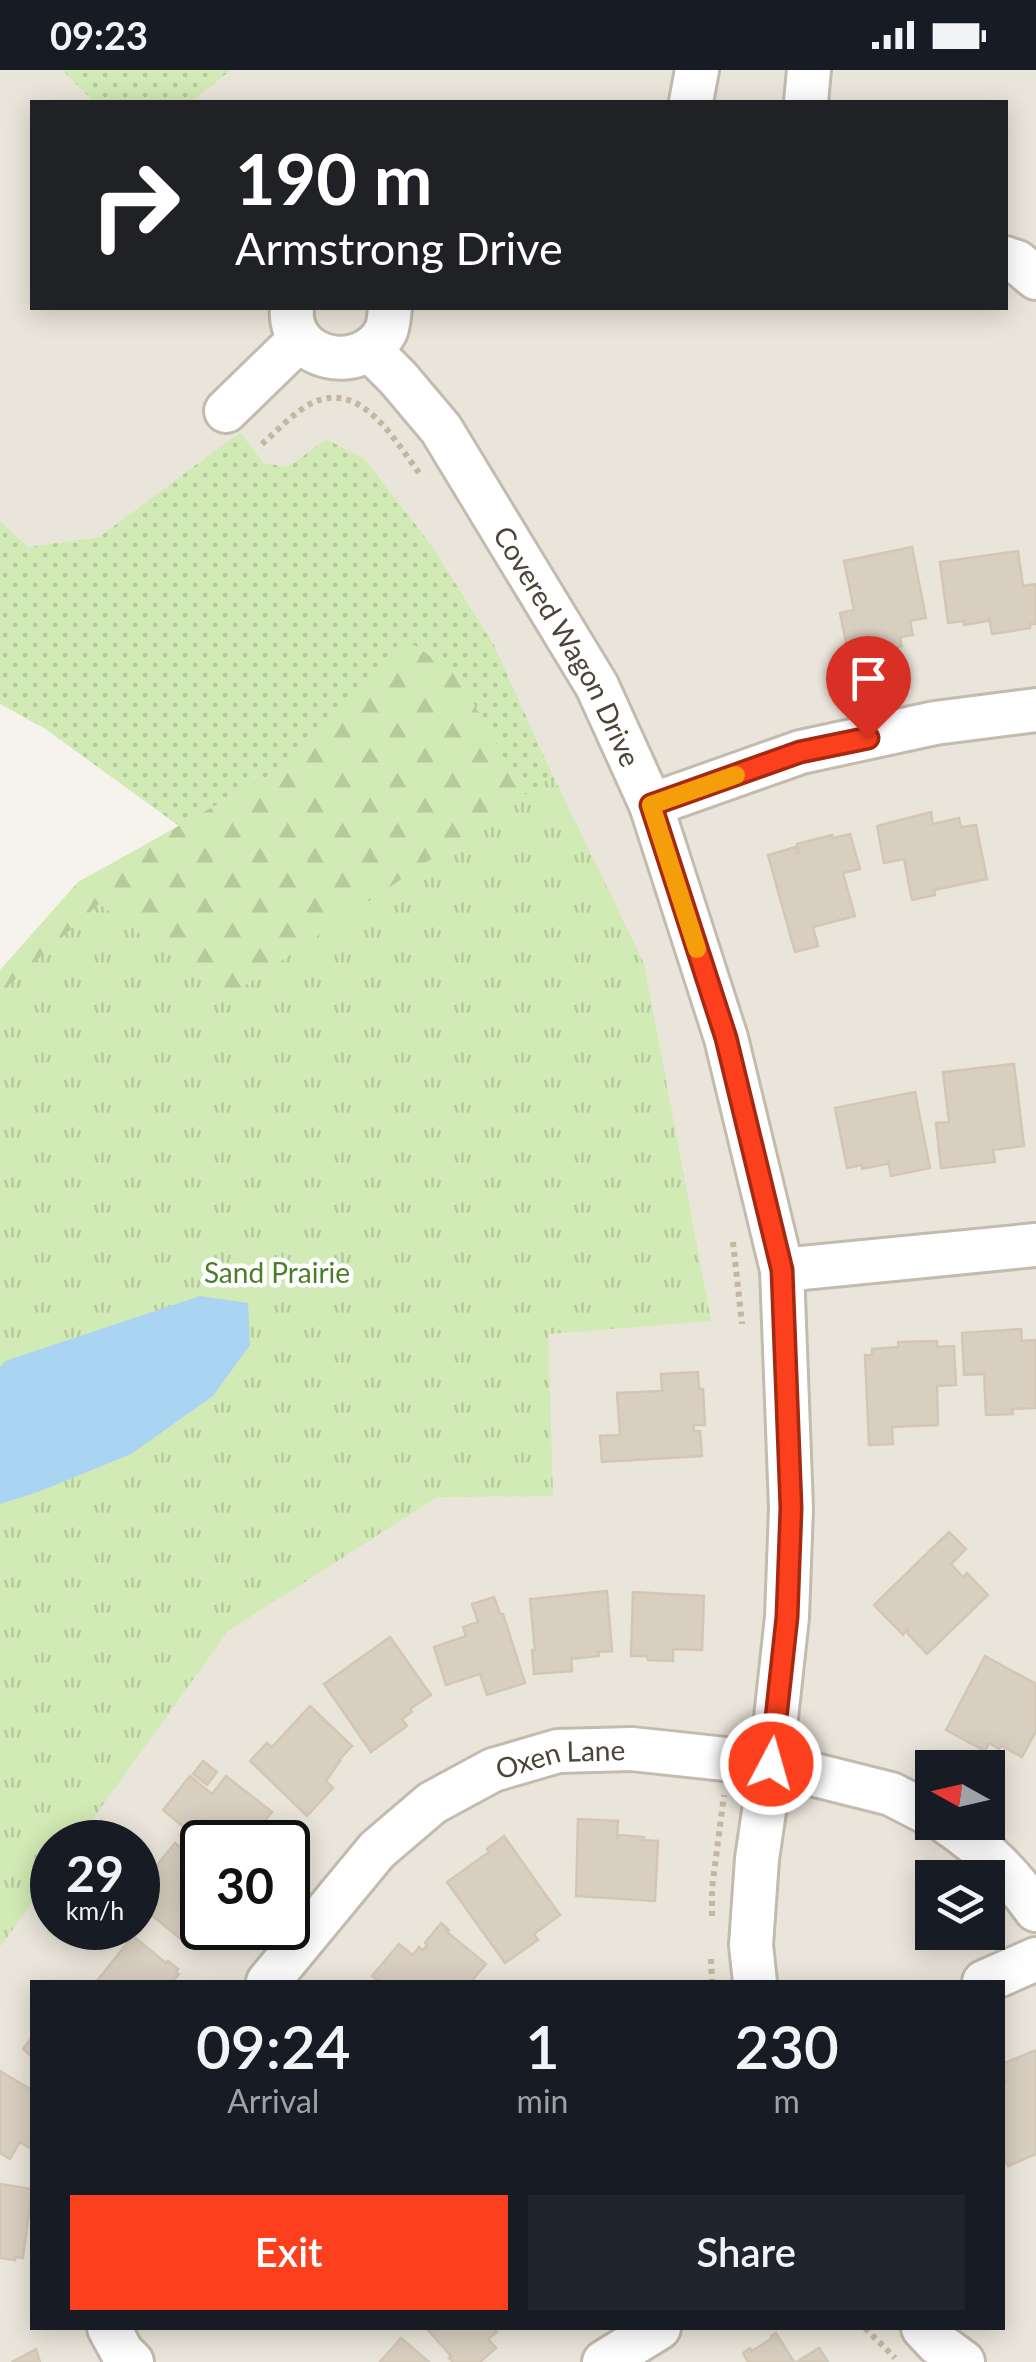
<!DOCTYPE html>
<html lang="en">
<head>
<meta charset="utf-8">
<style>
	:root { --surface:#171b24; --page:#20242c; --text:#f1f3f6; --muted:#9ea1a6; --accent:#fc3f1d }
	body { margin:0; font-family:Lato,sans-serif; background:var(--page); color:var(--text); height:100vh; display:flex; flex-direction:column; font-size:38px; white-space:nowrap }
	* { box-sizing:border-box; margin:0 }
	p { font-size:32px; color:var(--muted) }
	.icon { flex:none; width:55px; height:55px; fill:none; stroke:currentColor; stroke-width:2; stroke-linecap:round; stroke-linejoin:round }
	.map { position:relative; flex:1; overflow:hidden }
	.drawer { position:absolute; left:30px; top:1910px; width:975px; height:350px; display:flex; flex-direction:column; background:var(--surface); border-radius:0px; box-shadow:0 5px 25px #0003 }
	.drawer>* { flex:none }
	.banner { position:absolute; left:30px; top:30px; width:978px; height:210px; border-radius:0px; box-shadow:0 5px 25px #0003; background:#202124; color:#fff; overflow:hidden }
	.needle { width:65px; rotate:278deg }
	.tools { position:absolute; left:915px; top:1680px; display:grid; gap:20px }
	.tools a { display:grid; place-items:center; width:90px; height:90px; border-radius:0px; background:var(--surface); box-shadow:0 5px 25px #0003; font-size:50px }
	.speed { position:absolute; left:30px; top:1750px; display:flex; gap:20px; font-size:50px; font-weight:700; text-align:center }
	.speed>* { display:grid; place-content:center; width:130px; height:130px; border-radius:50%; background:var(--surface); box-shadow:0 5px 25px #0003; line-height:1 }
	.speed small { font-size:25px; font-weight:400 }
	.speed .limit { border:5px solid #111; border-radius:15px; background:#fff; color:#111 }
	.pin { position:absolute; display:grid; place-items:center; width:85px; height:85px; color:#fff; margin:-102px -42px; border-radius:50% 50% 50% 0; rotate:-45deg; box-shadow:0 0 10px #0007 }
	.pin .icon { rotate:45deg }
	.me { position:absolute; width:110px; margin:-55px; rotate:6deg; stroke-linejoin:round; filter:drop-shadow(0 0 8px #0008) }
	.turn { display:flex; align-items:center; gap:35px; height:210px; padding:0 40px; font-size:45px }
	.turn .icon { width:130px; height:130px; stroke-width:2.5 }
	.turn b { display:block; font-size:70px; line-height:85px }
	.eta { display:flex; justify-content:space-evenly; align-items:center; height:170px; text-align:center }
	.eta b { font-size:60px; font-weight:600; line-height:70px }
	.action { display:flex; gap:20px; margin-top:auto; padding:20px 40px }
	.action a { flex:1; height:115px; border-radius:0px; background:var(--accent); color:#fff; font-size:40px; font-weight:600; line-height:115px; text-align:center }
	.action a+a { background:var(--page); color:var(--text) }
	.status { display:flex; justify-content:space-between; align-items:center; height:70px; padding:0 50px; background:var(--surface); direction:ltr }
	.status svg { height:28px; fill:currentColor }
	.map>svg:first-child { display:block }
</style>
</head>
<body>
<div class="status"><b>09:23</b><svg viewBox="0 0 49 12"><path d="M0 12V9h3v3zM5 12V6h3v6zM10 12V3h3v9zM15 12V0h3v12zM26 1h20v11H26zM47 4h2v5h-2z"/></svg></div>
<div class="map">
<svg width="1036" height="2292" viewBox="0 0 1036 2292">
	<defs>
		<pattern id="grass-dots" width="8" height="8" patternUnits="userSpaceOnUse" patternTransform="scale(2.5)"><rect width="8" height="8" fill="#d2eab5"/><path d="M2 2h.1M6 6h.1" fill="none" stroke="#b6ca9c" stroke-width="1.8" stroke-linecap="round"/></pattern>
		<pattern id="forest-firs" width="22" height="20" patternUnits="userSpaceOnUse" patternTransform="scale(2.5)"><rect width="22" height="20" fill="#d2eab5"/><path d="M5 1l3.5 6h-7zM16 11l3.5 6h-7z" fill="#b6ca9c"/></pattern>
		<pattern id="park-tufts" width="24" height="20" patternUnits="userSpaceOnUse" patternTransform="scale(2.5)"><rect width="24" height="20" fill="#d2eab5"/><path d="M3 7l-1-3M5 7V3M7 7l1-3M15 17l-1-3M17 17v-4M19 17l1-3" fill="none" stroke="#b6ca9c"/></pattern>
	</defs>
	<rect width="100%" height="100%" fill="#f6f3ec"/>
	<!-- residential -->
	<path fill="#eae5da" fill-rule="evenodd" d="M0 0H62L94 32H32V238H1005V32H191L231 0H1036V2292H0V1877L52 1805V1858H138V1772H76L228 1561 437 1427 553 1426 547 1264 711 1251 553 706 494 575 432 476 365 389 326 369 288 397 264 393 240 362 99 467 28 477 0 451ZM932 1698H988V1752H932ZM202 1772H288V1858H202ZM932 1808H988V1862H932ZM32 1912H1002V2258H32Z"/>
	<!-- grass -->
	<g fill="url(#grass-dots)">
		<polygon points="62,0 231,0 191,32 94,32"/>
		<polygon points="240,362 264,393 288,397 326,369 365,389 432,476 494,575 553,706 644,894 711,1251 548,1264 553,1426 437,1427 228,1561 76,1772 52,1772 52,1805 0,1877 405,568 286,696 179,756 44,658 0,634 0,451 28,477 99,467"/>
	</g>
	<!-- forest -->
	<polygon fill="url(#forest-firs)" points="404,568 458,606 559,784 0,1058 0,900 78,812 286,696"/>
	<!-- park -->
	<polygon fill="url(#park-tufts)" points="553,706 644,894 711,1251 548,1264 553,1426 437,1427 228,1561 76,1772 52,1772 52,1805 0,1877 0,923 99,834 228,927"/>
	<!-- water -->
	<polygon fill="#a9d4f2" points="200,1226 248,1233 250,1275 213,1326 131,1384 38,1422 0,1434 0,1297 5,1291"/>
	<!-- building -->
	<g fill="#d8cfc1" stroke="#d3c7b4" stroke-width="2.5">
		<polygon points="912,477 926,548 910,551 913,565 900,567 902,576 849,587 840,543 854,540 844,491"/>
		<polygon points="1018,481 1023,516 1036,514 1036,554 1030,554 1030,558 992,564 989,547 988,551 964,555 964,551 948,553 940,492"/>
		<polygon points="931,742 933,754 959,748 961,757 976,755 987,809 934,820 935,825 912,830 904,789 884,793 877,756"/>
		<polygon points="850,764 860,799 843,803 855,846 813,857 818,876 795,882 768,785 795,777 796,784 799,783 797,774 832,765 833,768"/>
		<polygon points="1014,994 1024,1076 993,1080 995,1092 941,1098 936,1053 949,1052 943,1002"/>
		<polygon points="915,1022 930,1098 891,1106 888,1090 887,1094 862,1099 862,1095 847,1098 835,1038"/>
		<polygon points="1021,1259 1022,1271 1036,1270 1036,1338 1012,1339 1013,1344 986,1345 984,1304 964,1305 962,1263"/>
		<polygon points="937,1271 937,1277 954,1276 956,1315 937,1316 938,1355 892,1357 893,1374 869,1375 865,1285 872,1285 872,1279 898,1277 898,1272"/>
		<polygon points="698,1302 699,1319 703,1319 705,1355 693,1355 694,1361 700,1361 702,1386 602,1392 600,1366 620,1365 617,1323 662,1321 661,1304"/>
		<polygon points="949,1462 966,1479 951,1494 963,1507 967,1503 988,1525 927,1584 908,1564 908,1559 903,1565 874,1535"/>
		<polygon points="607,1521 612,1581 598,1582 599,1586 572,1589 571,1585 572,1601 534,1604 532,1580 535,1580 530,1529"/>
		<polygon points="633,1522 704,1526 702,1580 673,1579 673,1591 648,1590 647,1586 631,1586"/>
		<polygon points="494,1527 500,1544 503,1544 525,1613 487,1625 480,1604 446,1615 434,1577 466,1566 463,1557 478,1552 472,1534"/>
		<polygon points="390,1567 431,1625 410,1639 412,1642 402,1649 407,1656 371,1682 324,1614"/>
		<polygon points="985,1586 1036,1614 1036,1661 1022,1687 1001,1676 999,1679 989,1673 985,1681 946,1660"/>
		<polygon points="310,1636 352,1676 339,1690 340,1691 326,1711 333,1718 307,1746 250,1691 267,1673 272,1677"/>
		<polygon points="203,1691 217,1702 207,1715 193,1704"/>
		<polygon points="190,1706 212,1724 226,1706 272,1742 255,1763 267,1772 221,1772 199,1755 191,1763 163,1740"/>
		<polygon points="578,1749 618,1751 617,1768 619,1765 644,1767 643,1770 658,1771 655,1831 576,1826"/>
		<polygon points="504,1766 560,1845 534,1864 538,1870 505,1893 447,1812 489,1782 487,1779"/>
		<polygon points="175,1773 202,1795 202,1850 199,1855 196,1853 182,1870 138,1834 138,1819"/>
		<polygon points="441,1853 449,1860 447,1862 486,1894 471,1912 380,1912 372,1906 399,1874 413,1885 419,1877 423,1880 427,1875 425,1873"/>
		<polygon points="133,1866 166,1893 168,1891 178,1899 176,1902 179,1904 172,1912 96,1912"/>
		<polygon points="32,1967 32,1987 23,1979"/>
		<polygon points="1036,1980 1036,2084 1008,2096 1002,2082 1002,2013 1006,2012 1002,2004 1002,1994"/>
		<polygon points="0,2001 32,2020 32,2076 31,2079 20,2072 10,2089 0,2083"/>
		<polygon points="0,2114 32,2119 23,2188 15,2187 15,2190 0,2188"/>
		<polygon points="426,2258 493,2258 497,2262 488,2269 496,2278 480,2292 453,2292 449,2288 451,2286"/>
		<polygon points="776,2263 794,2292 748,2292 743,2283 750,2278 752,2281 772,2268 771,2266"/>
		<polygon points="401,2268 429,2292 380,2292"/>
		<polygon points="819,2278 828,2292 798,2291"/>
		<polygon points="36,2279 40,2292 12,2292"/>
	</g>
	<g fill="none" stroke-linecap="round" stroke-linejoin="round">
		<!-- minor casing -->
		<g stroke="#c2bbae" stroke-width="48">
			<g id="minor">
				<polyline points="691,32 697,0"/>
				<polyline points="806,32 809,0"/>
				<polyline points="1005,188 1017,192 1036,208"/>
				<path d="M292 238C287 290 361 307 386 261 389 254 389 245 390 238"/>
				<path id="s1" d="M370 280 398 308 441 359 597 616 651 735 726 968 782 1200 791 1438 787 1547 771 1694 757 1789 751 1875 755 1912"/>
				<polyline points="226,341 300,269"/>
				<polyline points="651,735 801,682 935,653 1036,640"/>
				<polyline points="782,1200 1036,1175"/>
				<path d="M946 1752C984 1778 1009 1803 1036 1840"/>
				<path id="s2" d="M268 1912 377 1780 432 1733 493 1700 558 1681 632 1679 771 1694 891 1724 932 1745"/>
				<polyline points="984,1912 1036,1889"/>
				<polyline points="109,2258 122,2282 132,2292"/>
				<polyline points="923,2258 937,2273 963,2292"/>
				<polyline points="604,2292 659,2258"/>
			</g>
		</g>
		<!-- path -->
		<g stroke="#c4b79f" stroke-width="6" stroke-dasharray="5 5" stroke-linecap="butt">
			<path d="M262 374C278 360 294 342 312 333 361 309 395 371 420 404"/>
			<polyline points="733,1172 742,1254"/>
			<polyline points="712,1846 712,1818 724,1725"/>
			<polyline points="711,1889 712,1912"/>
			<polyline points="865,2258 895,2288"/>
		</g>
		<!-- minor -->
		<use href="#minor" stroke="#fff" stroke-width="42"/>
	</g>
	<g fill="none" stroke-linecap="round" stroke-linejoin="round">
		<!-- route casing -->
		<g stroke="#a42913" stroke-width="25">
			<polyline id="route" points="771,1694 787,1547 791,1438 782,1200 726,968 651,735 800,682 868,668"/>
		</g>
		<!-- route -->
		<use href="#route" stroke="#fc3f1d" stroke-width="18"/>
		<!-- slow -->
		<polyline stroke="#f59e0b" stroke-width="18" points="697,879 651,735 736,705"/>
	</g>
	<g text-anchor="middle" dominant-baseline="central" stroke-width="9" stroke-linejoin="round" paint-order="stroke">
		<!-- street labels -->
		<g font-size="28" fill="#4b4439" stroke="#fff">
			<text stroke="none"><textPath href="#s1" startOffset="358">Covered Wagon Drive</textPath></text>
			<text stroke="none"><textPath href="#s2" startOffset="382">Oxen Lane</textPath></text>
		</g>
		<!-- park labels -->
		<g font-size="28" fill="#4a7f2a" stroke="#fff">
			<text x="277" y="1202">Sand Prairie</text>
		</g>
	</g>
</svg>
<div class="tools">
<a><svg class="needle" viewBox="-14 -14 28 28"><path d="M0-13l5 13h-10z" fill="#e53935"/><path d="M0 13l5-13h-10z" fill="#9ea1a6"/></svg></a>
<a><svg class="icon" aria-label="layers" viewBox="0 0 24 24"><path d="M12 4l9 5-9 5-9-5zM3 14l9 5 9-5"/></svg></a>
</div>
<div class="speed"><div>29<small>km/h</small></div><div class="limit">30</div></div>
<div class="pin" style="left:868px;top:668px;background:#d93025"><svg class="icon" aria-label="arrive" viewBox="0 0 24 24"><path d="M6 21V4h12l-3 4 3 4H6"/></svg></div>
<svg class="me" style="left:771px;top:1694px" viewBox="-20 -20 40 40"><circle r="17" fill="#fc3f1d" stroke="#fff" stroke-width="3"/><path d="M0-11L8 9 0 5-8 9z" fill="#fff"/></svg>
<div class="banner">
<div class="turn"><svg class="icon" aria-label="right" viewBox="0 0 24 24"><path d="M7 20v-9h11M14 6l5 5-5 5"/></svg><div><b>190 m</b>Armstrong Drive</div></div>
</div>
<section class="drawer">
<div class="eta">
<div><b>09:24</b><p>Arrival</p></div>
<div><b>1</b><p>min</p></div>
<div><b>230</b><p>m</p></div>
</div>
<div class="action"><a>Exit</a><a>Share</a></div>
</section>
</div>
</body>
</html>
